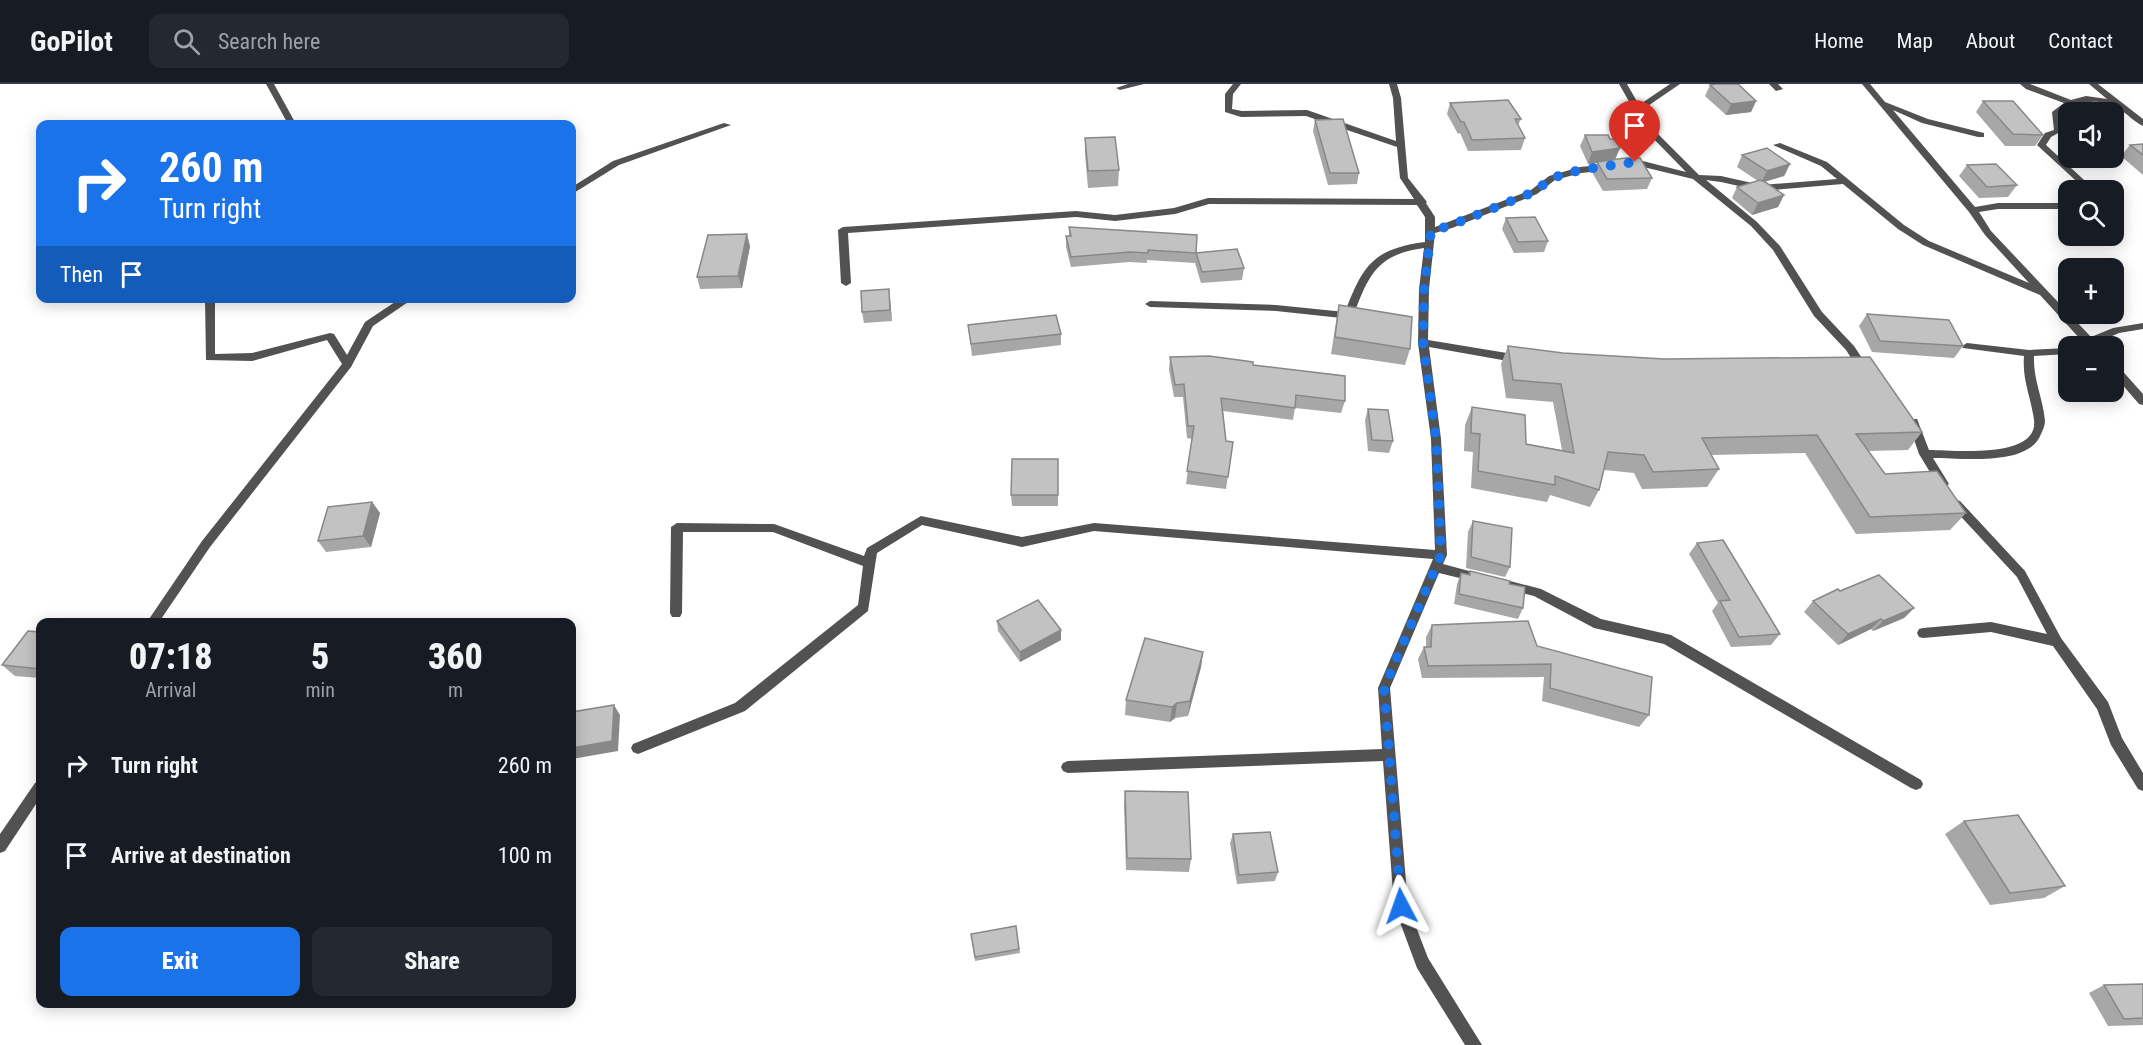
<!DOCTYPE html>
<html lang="en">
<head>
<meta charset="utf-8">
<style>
	:root { --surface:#171b24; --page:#242831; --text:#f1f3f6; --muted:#9ea1a6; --line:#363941; --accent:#1a73e8 }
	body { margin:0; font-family:"Roboto Condensed",sans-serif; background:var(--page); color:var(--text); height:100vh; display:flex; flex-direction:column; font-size:22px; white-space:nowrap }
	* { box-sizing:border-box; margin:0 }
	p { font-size:20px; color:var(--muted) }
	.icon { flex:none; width:33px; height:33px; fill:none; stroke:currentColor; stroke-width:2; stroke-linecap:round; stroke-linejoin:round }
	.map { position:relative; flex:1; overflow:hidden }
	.sheet { position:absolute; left:36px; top:534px; width:540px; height:390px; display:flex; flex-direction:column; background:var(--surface); border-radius:12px; box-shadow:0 3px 15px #0003 }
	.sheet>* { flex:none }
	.banner { position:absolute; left:36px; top:36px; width:540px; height:183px; border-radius:12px; box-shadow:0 3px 15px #0003; background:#1a73e8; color:#fff; overflow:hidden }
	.controls { position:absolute; left:2058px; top:18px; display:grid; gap:12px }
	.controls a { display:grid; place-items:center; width:66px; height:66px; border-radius:12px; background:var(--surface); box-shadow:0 3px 15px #0003; font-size:30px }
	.pin { position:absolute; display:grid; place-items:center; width:51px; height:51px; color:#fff; margin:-62px -26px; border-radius:50% 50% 50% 0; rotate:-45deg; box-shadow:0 0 6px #0007 }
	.pin .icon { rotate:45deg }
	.me { position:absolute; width:66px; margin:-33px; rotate:356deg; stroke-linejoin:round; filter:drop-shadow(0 0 4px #0008) }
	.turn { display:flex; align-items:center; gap:21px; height:126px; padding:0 24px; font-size:27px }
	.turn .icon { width:78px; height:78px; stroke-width:2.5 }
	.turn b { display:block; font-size:42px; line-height:51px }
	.then { display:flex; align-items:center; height:57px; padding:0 24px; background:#0003; gap:12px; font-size:22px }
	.eta { display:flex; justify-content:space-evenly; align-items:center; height:102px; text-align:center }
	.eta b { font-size:36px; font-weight:800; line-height:42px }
	.action { display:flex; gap:12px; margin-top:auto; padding:12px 24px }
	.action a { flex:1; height:69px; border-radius:12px; background:var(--accent); color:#fff; font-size:24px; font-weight:800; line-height:69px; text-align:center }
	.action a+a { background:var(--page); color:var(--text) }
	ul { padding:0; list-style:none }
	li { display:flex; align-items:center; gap:18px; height:90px; padding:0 24px }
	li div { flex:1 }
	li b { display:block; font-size:22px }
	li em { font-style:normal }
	header { display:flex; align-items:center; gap:36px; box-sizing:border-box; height:84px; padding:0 30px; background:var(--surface); border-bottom:2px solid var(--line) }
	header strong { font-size:28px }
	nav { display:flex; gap:33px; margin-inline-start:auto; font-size:21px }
	.search { width:420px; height:54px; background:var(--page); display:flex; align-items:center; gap:15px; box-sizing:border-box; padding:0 21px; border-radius:12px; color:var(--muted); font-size:22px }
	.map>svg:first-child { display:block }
</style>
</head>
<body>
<header>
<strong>GoPilot</strong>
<div class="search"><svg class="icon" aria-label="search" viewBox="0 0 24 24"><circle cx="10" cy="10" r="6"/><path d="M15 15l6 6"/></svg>Search here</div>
<nav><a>Home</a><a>Map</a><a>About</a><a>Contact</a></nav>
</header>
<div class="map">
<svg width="2143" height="961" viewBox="0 0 2143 961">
	<rect width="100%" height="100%" fill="#fff"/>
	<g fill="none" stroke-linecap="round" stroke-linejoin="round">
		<!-- minor -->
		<g fill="#525252" fill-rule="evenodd">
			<polygon points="266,0 274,0 296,40 288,40"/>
			<polygon points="1128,0 1144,0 1120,6 1116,4"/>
			<path d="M1233 0H1241L1233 10 1232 25 1242 27 1307 26 1396 57 1393 14 1389 0H1397L1401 14 1408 94 1427 118 1426 119 1435 133V143L1531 106 1549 92 1580 83 1611 80 1615 83 1611 86 1581 89 1555 96 1537 110 1452 144 1435 149 1429 205 1428 256 1519 271 1524 275 1519 279 1429 263 1441 355 1447 471 1443 480 1480 490 1482 493 1480 496 1476 498 1439 489 1390 604 1408 822 1428 874 1482 961H1465L1417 884 1394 822 1383 677 1068 689 1063 687 1061 683 1063 679 1068 677 1382 665 1378 604 1433 475 1094 447 1022 463 922 441 877 469 868 527 745 627 638 670 633 668 631 664 633 660 735 619 858 521 863 482 773 448H683L682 529 680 533H672L670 529 671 443 677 439 774 440 864 472 867 464 921 432 1022 453 1094 439 1435 466 1431 355 1418 259 1419 205 1424 164C1379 170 1369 189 1354 230L1356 232 1351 235 1276 227 1150 223 1145 220 1150 217 1276 221 1345 228C1363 181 1373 165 1425 158V133L1417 121 1209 120 1175 130 1115 137 1076 133 848 149 851 199 846 202 841 199 838 146 843 143 1076 127 1115 131 1174 124 1208 114 1414 115 1400 94 1397 63 1306 32 1241 33 1225 28V10Z"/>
			<polygon points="1619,0 1627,0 1639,21 1670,0 1680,0 1642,26 1652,44 1699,91 1721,92 1761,101 1837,95 1821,82 1773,61 1780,59 1827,78 1904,141 1929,157 2029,199 1985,151 1969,128 1862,0 1870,0 1885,18 1928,35 1984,49 1984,53 1978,53 1922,39 1893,26 1975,123 1998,119 2068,119 2068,125 1998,125 1979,128 1991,147 2091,253 2113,244 2143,239 2143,245 2119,249 2096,259 2098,262 2074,262 2075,260 2082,257 2040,211 1923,161 1898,145 1843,100 1761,107 1721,98 1706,96 1757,138 1780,162 1822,228 1854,262 1870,286 1865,290 1861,289 1846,266 1814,232 1773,166 1751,142 1693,95 1635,81 1625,82 1625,78 1635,75 1686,88 1646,47"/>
			<polygon points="1769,0 1778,0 1783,5 1776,7"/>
			<path d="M2020 0H2030L2071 16 2086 12 2107 15 2089 0H2098L2143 35V42C2134 38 2128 30 2119 25 2100 13 2078 17 2060 29L2062 47 2051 53 2046 61 2095 106H2086L2037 61 2045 49 2054 46 2052 28 2064 19 2026 5Z"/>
			<polygon points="724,39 731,41 619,81 572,110 572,103 613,77"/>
			<polygon points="205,214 215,214 215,270 252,269 330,249 334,250 347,271 365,238 401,214 414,214 373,242 351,283 210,463 159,538 147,538 202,457 342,280 327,256 252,277 206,276"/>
			<path d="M1967 259 2029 266 2068 264V270L2034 272C2033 296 2043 314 2045 337 2045 341 2043 346 2041 350 2029 383 1962 374 1933 374L1949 400 1943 404 1939 403 1919 370 1908 338 1909 335H1917L1929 366C1953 366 2039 376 2034 336 2031 313 2022 296 2024 272L1963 264 1962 262Z"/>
			<polygon points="2114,281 2118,282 2143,310 2143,321 2139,320 2114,291"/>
			<polygon points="1956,416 1960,417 2025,487 2061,554 2108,618 2122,654 2143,689 2143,707 2138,705 2111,661 2097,625 2053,562 1991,548 1923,554 1919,553 1917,549 1919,545 1923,544 1991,538 2047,550 2017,493 1952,423 1950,420"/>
			<polygon points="1510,497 1541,505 1601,535 1671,551 1921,696 1923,700 1921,704 1916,706 1911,704 1664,560 1594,544 1534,512 1506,505 1504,502 1506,499"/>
			<polygon points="40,697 40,714 5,767 0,769 0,750 35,699"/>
		</g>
	</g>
	<!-- wall -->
	<g fill="#a7a7a7">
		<polygon points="1710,1 1756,17 1751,28 1726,31 1705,12"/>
		<polygon points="1983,17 2043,51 2035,62 2005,62 1976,28"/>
		<polygon points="1450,19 1521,35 1518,41 1525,54 1521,66 1468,67 1460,49 1458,50 1447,30"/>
		<polygon points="1315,36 1359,89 1357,100 1328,101 1313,47"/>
		<polygon points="1585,51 1615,76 1652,94 1647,105 1603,107 1593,90 1597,78 1609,77 1588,80 1580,62"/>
		<polygon points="1085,54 1119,86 1118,102 1088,104 1085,70"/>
		<polygon points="2143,60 2143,91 2121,72 2130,61"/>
		<polygon points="1742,71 1790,80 1784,92 1765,97 1784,111 1778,123 1752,131 1732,114 1737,103 1758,97 1737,83"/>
		<polygon points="1967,81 2017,101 2008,113 1979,114 1959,92"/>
		<polygon points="1506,134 1548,157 1544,168 1514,169 1502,145"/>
		<polygon points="1069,143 1196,169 1244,184 1242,196 1201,199 1195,179 1147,176 1147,179 1129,178 1071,183 1066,163 1066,152 1069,152"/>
		<polygon points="750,162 742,204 700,205 697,193"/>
		<polygon points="890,216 892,237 864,239 862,228"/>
		<polygon points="1339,221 1410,265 1405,281 1331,270 1336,238"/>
		<polygon points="1867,230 1963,262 1954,274 1872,268 1859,242"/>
		<polygon points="968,241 1061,250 1061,261 972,272"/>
		<polygon points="1508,262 1922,348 1908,366 1868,367 1885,390 1966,429 1950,446 1856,450 1805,369 1711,371 1719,385 1707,403 1642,405 1634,389 1604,386 1599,406 1590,423 1550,411 1547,418 1471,404 1473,368 1464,367 1465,341 1472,323 1526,360 1562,366 1553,318 1506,314 1501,280"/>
		<polygon points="1170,273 1253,281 1345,317 1341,329 1295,324 1293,336 1223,327 1226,357 1233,358 1226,405 1186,400 1192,355 1187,354 1183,313 1174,313 1169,286"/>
		<polygon points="1368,325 1393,357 1389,369 1368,367 1365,336"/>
		<polygon points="1058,375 1058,422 1012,422 1011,411"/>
		<polygon points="372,418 380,429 371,463 326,468 318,457"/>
		<polygon points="1473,437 1510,483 1505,493 1466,484 1468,448"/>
		<polygon points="1697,459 1780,550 1771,561 1731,563 1712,527 1718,519 1689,470"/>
		<polygon points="1470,487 1509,500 1523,524 1518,535 1454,520 1457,500 1461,489 1468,491"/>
		<polygon points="1840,507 1914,524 1904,534 1873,547 1871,545 1838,561 1804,528 1813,517"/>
		<polygon points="997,537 1061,546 1061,556 1020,578 998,547"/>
		<polygon points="1432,541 1537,562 1649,631 1639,643 1542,617 1544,593 1422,594 1418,575 1424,563 1426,563 1426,553"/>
		<polygon points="40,548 40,594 15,592 2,581"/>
		<polygon points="1203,568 1201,583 1188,632 1175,634 1170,638 1125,631 1126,616"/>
		<polygon points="1125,707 1191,775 1189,788 1126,786 1124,721"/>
		<polygon points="1964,737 2065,802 2044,814 1990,821 1945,750"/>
		<polygon points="1233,750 1278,788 1275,797 1237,800 1230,759"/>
		<polygon points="1016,842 1020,869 975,877 971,850"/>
		<polygon points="2143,900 2143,941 2108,942 2089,909 2104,901"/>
	</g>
	<!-- shaded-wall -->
	<g fill="#888">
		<polygon points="1756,17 1751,28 1726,31 1731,20"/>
		<polygon points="1620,64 1615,76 1588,80 1592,68"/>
		<polygon points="1790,80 1784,92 1761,99 1767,87"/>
		<polygon points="1784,111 1778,123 1752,131 1758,119"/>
		<polygon points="747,150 750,162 742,204 738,192"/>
		<polygon points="889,205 890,216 892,237 890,226"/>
		<polygon points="372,418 380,429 371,463 363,452"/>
		<polygon points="1914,524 1904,534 1873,547 1883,537"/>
		<polygon points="1881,535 1871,545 1838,561 1848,550"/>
		<polygon points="1061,546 1061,556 1020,578 1020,568"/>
		<polygon points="1203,568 1201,583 1188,632 1190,617"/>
		<polygon points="1177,619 1175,634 1170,638 1172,623"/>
		<polygon points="614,621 620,631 618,667 572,675 572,664"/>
	</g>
	<!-- building -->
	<g fill="#c2c2c2" stroke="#888" stroke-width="1.5">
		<polygon points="1716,0 1738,0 1756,17 1731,20 1710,1"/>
		<polygon points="1508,16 1521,35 1515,35 1525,54 1472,56 1464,38 1461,38 1450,19"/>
		<polygon points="1983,17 2013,17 2043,51 2013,50"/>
		<polygon points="1343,35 1359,89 1330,89 1315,36"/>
		<polygon points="1585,51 1608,51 1610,55 1615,55 1620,64 1592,68"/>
		<polygon points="1115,53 1119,86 1088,87 1085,54"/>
		<polygon points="2143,60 2143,71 2130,61"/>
		<polygon points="1767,64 1790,80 1767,87 1742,71"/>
		<polygon points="1625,74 1640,74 1652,94 1607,95 1597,78"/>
		<polygon points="1996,80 2017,101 1987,103 1967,81"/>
		<polygon points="1760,96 1765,98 1784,111 1758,119 1737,103"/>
		<polygon points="1535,133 1548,157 1518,158 1506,134"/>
		<polygon points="1069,143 1197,151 1196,169 1148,166 1148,169 1130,168 1071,173 1066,152 1071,152"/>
		<polygon points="747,150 738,192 697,193 708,151"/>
		<polygon points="1237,165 1244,184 1202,188 1196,169"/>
		<polygon points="889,205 890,226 862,228 861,207"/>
		<polygon points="1339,221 1412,233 1410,265 1335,253"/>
		<polygon points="1867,230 1949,236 1963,262 1880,257"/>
		<polygon points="1056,231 1061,250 971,260 968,241"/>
		<polygon points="1508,262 1563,269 1664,275 1870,273 1922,348 1856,350 1885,390 1937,387 1966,429 1870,433 1817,351 1702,354 1719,385 1653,388 1644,371 1608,368 1599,406 1555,392 1555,401 1478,387 1480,350 1471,349 1472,323 1525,331 1526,360 1574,369 1561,300 1513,296"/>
		<polygon points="1209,272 1253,278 1253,281 1345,292 1345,317 1296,311 1295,324 1221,314 1226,357 1233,358 1228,393 1187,387 1194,342 1188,342 1184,300 1175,301 1170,273"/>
		<polygon points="1368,325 1388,326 1393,357 1372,356"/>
		<polygon points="1012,375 1058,375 1058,411 1011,411"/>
		<polygon points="372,418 363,452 318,457 328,423"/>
		<polygon points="1473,437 1512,444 1510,483 1471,473"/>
		<polygon points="1723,456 1780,550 1739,553 1720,517 1730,516 1697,459"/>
		<polygon points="1470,487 1510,497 1509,500 1525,503 1523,524 1459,510 1461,489 1470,491"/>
		<polygon points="1879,491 1914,524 1883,537 1881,535 1848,550 1813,517 1838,505 1840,507"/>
		<polygon points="1038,516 1061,546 1020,568 997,537"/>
		<polygon points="1528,537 1537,562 1652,593 1649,631 1550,604 1551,580 1428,582 1424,563 1431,563 1432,541"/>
		<polygon points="28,547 40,548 40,585 2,581"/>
		<polygon points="1145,554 1203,568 1190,617 1177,619 1172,623 1126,616"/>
		<polygon points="614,621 612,657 572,664 572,628"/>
		<polygon points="1125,707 1188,708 1191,775 1127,774"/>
		<polygon points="2018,731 2065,802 2010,809 1964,737"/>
		<polygon points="1270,748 1278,788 1239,791 1233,750"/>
		<polygon points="1016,842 1019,865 975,873 971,850"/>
		<polygon points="2143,900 2143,934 2124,935 2104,901"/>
	</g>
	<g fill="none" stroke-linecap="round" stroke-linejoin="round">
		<!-- route -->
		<polyline stroke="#1a73e8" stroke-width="10" stroke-dasharray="0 18" points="1401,822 1384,604 1441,471 1436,355 1423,259 1424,205 1431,147 1449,142 1534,108 1552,94 1580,86 1635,78"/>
	</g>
</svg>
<div class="controls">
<a><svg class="icon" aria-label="sound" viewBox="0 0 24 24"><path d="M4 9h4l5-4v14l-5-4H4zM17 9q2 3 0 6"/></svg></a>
<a><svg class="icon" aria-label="search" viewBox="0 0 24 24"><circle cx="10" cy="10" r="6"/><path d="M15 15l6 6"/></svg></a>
<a>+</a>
<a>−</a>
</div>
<div class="pin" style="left:1635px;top:78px;background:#d93025"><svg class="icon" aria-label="arrive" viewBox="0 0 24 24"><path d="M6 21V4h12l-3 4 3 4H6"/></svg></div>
<svg class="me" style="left:1401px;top:822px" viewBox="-20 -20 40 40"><path d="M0-17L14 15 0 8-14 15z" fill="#1a73e8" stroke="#fff" stroke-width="4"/></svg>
<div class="banner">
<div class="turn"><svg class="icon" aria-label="right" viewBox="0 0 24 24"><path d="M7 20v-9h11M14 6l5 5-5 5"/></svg><div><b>260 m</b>Turn right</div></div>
<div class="then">Then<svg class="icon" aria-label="arrive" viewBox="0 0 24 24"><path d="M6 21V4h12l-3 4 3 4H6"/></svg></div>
</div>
<section class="sheet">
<div class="eta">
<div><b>07:18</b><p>Arrival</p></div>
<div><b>5</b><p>min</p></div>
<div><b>360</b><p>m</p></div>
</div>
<ul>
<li><svg class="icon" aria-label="right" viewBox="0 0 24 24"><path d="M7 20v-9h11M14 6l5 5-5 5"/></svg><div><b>Turn right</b></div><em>260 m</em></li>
<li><svg class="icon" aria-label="arrive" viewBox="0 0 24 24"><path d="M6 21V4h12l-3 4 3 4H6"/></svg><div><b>Arrive at destination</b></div><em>100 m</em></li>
</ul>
<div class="action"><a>Exit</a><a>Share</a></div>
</section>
</div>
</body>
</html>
